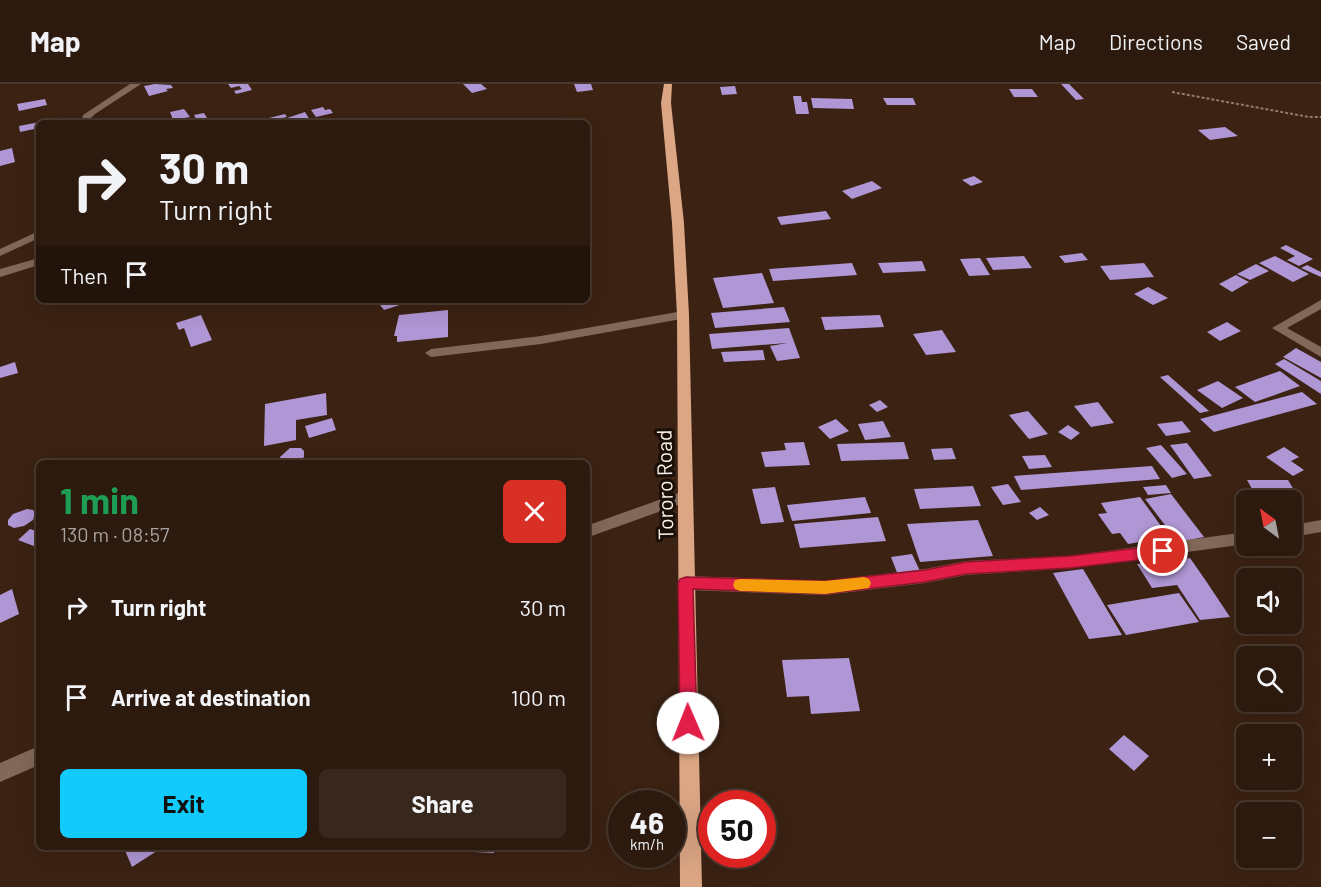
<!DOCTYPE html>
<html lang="en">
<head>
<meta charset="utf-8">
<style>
	:root { --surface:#2c1a0e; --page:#38271c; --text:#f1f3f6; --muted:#a6a19e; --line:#48382e; --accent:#12cafb }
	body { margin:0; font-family:Barlow,sans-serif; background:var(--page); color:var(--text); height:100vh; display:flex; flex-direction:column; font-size:22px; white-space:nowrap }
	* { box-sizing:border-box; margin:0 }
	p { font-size:20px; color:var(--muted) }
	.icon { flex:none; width:33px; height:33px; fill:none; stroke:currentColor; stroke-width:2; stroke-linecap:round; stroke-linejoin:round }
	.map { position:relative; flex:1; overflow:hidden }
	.panel { position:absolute; left:36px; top:376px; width:554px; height:390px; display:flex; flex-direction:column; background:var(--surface); border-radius:9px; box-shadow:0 6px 24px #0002,0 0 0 2px var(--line) }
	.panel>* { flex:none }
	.guide { position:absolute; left:36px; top:36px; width:554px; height:183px; border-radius:9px; box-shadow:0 6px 24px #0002,0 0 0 2px var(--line); background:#2c1a0e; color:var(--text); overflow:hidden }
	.needle { width:39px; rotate:328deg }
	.controls { position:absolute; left:1236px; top:406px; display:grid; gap:12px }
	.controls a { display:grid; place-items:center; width:66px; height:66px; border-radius:9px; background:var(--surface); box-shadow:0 6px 24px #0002,0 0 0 2px var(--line); font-size:30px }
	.speed { position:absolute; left:608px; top:706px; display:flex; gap:12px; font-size:30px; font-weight:700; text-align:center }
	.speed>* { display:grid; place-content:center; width:78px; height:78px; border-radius:50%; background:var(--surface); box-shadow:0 6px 24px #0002,0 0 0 2px var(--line); line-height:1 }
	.speed small { font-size:15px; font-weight:400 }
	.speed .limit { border:9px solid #d22; background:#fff; color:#111 }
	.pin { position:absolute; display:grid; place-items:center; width:51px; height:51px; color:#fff; margin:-26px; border:3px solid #fff; border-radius:50%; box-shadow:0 2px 6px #0007 }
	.me { position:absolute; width:66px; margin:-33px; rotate:359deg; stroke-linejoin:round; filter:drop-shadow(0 0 4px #0008) }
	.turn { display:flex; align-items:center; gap:21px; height:126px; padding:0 24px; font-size:27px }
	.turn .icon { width:78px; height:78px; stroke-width:2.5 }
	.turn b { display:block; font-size:42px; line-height:51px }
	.then { display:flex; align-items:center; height:57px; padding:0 24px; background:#0003; gap:12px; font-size:22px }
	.round { display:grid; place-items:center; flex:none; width:63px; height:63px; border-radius:9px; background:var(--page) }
	.summary { display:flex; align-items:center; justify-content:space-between; height:102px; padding:0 24px }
	h1 { font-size:36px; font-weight:700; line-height:45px; color:#1e9e55 }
	.button { display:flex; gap:12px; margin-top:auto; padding:12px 24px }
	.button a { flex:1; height:69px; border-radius:9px; background:var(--accent); color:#111; font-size:24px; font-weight:700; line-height:69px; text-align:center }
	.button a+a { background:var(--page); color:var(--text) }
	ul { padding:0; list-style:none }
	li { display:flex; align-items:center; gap:18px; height:90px; padding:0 24px }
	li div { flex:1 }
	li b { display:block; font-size:22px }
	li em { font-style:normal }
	header { display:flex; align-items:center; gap:36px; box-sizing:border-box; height:84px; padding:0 30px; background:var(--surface); border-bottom:2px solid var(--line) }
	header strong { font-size:28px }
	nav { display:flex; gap:33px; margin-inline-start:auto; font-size:21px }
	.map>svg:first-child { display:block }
</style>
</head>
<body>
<header>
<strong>Map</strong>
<nav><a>Map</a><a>Directions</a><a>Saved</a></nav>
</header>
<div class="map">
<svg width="1321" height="803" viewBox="0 0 1321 803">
	<rect width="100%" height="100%" fill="#3b2213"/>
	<!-- building -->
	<g fill="#af96d4">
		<polygon points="155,0 171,1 173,4 166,5 168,7 149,12 144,2"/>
		<polygon points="228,0 248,0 252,6 236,10 234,7 242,5 239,2 231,4"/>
		<polygon points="463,0 481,0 487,5 472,9"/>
		<polygon points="574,0 591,0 593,6 577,8"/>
		<polygon points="1061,0 1069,0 1084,15 1076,16"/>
		<polygon points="735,2 737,10 722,11 720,3"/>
		<polygon points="1009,5 1032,5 1038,13 1014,13"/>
		<polygon points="793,12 801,12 802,18 807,18 809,30 796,30"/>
		<polygon points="811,14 852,15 854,25 813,24"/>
		<polygon points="883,14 913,14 916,21 887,21"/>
		<polygon points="45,15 47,21 19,27 17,20"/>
		<polygon points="323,23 325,26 330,25 333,29 316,33 311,26"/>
		<polygon points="184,25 190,33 173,36 170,28"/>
		<polygon points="305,28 310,36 295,39 293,37 289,38 287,34"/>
		<polygon points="204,29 210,39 198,39 194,31"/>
		<polygon points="285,30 287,33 282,34 283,36 267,39 265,35"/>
		<polygon points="45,37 45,39 39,39 39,44 20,48 19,42"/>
		<polygon points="1225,43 1238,52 1210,56 1198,46"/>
		<polygon points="12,64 15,78 0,82 0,67"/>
		<polygon points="974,92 983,98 971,102 962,96"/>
		<polygon points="872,97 882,104 852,115 842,107"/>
		<polygon points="826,127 831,135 781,141 777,133"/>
		<polygon points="1286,161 1313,175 1299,182 1287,176 1295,172 1280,164"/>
		<polygon points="1082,169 1088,176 1065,179 1059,172"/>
		<polygon points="1024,172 1032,184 993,186 986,174"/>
		<polygon points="1275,172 1309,190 1293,198 1259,179"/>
		<polygon points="980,174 990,191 969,192 960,175"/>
		<polygon points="922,177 926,187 883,189 878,179"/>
		<polygon points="852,179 857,191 773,197 769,185"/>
		<polygon points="1144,179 1154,193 1110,196 1100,182"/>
		<polygon points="1256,180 1269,187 1250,196 1237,190"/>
		<polygon points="1307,181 1321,188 1321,193 1301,184"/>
		<polygon points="762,189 774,219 723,224 713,194"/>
		<polygon points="1236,191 1249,198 1232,208 1219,200"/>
		<polygon points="1148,203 1168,214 1153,221 1134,210"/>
		<polygon points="404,216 406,219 384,226 377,217"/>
		<polygon points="784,223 790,238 715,244 711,229"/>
		<polygon points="448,226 448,253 397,258 397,252 394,252 399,231"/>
		<polygon points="201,231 212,256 191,263 184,244 179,246 176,239"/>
		<polygon points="880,231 884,243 825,246 821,233"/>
		<polygon points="1227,238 1241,247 1220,257 1207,248"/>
		<polygon points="789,244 800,274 777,277 770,262 787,259 712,265 709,250"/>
		<polygon points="942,246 956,268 926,271 913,250"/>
		<polygon points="1296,264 1321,278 1321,294 1283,273"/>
		<polygon points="763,266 765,276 724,278 721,268"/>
		<polygon points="1284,275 1321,297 1321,310 1275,280"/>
		<polygon points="15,278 18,289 0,294 0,283"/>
		<polygon points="1280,287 1300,302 1255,318 1235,303"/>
		<polygon points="1168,291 1209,327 1200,329 1160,293"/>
		<polygon points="1218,297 1243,314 1222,324 1197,306"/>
		<polygon points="1302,308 1317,320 1214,348 1200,335"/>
		<polygon points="326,309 327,331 296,336 296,356 264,362 265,320"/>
		<polygon points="880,316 888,323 877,328 869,321"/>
		<polygon points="1098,318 1114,339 1091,343 1074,322"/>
		<polygon points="1028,327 1048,350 1029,355 1009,331"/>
		<polygon points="332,334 336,346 309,354 305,342"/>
		<polygon points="836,335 849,347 830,355 818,343"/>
		<polygon points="883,337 891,353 865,356 858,340"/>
		<polygon points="1182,337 1191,348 1166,352 1157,340"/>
		<polygon points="1068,341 1080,349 1071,356 1058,348"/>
		<polygon points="804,358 810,381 765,383 761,368 786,366 784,359"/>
		<polygon points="904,358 909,375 841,377 837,360"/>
		<polygon points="1187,359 1212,392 1194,395 1170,361"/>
		<polygon points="1161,361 1187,390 1172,394 1146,364"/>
		<polygon points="1284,363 1299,373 1291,377 1304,386 1293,392 1266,373"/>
		<polygon points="290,364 301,364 304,367 304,373 297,379 286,380 281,377 280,373"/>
		<polygon points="952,364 956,375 934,376 931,365"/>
		<polygon points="1045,371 1052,383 1029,385 1022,372"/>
		<polygon points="1152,382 1160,395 1021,406 1014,392"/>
		<polygon points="1247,396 1288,396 1303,421 1292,421 1292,417 1259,417"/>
		<polygon points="1008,400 1021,418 1003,421 991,403"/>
		<polygon points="1166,401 1171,409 1148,411 1143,403"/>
		<polygon points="973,402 981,422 920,425 914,405"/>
		<polygon points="775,403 784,438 761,440 752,405"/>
		<polygon points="1171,410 1204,453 1178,458 1145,415"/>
		<polygon points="865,413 871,429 792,437 787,421"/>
		<polygon points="1140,413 1169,453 1128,460 1120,449 1112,450 1098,430 1107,429 1101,419"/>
		<polygon points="1040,423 1049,431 1037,436 1029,429"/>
		<polygon points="27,425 33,426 35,429 33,436 24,442 14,444 8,441 8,436 13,430"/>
		<polygon points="878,433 886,457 800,464 794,440"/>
		<polygon points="978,436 993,472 920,478 907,440"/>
		<polygon points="30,445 39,448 39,464 18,456"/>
		<polygon points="912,470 920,487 898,491 891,473"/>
		<polygon points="1190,474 1206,497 1230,533 1200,536 1177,501 1152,504 1137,480"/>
		<polygon points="1083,485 1122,551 1089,555 1053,489"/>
		<polygon points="12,505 19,530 0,539 0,511"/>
		<polygon points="1179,509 1199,538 1126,551 1107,521"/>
		<polygon points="849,574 860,627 811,630 809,612 787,613 782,576"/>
		<polygon points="1124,651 1149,672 1134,687 1109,665"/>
		<polygon points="124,764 159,764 160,765 132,783"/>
		<polygon points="414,764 494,764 494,769 414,765"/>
	</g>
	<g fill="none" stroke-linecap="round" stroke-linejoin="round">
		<!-- path -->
		<polyline stroke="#907c70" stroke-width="2" stroke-dasharray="3 2" stroke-linecap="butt" points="1172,8 1309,33 1321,33"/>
		<!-- minor -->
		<g fill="#826858" fill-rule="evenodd">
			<polygon points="130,0 141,0 95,30 91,34 91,39 81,39 83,31"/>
			<polygon points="39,147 39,154 0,172 0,165"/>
			<polygon points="39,174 39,181 0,193 0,185"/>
			<polygon points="1321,216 1321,225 1287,244 1321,263 1321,273 1272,244"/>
			<polygon points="683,227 689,231 687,234 541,260 431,273 425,269 431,265 541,252"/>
			<polygon points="684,407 689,409 692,413 689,417 586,454 586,442"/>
			<polygon points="1321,436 1321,448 1292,453 1292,441"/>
			<polygon points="1246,448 1246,460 1070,484 966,491 925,499 825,511 686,506 680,504 678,499 680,494 686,492 825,497 925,485 966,477 1070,472"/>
			<polygon points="39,662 39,681 0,698 0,679"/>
		</g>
		<!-- major -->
		<polygon fill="#dca685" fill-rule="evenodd" points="664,0 672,0 671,19 684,139 689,231 702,803 680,803 677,231 672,139 661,19"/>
	</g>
	<!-- route -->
	<polygon fill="#e11d48" stroke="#92132f" stroke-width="1.5" points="1163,461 1168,463 1170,467 1168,471 1163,473 1070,484 966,490 925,498 825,510 693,505 697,639 694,645 688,647 682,645 680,639 678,499 680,495 686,493 825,497 925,486 966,478 1070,472"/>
	<!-- slow -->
	<polygon fill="#f59e0b" points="864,493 869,495 871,499 869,504 825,510 740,507 735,505 733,501 735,496 740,495 825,497"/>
	<g text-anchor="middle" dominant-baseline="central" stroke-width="6" stroke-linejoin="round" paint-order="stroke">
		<!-- street labels -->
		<g font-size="21" fill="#fff1e9" stroke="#1a0f08">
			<text transform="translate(664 401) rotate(-91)">Tororo Road</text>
		</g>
	</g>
</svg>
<div class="controls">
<a><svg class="needle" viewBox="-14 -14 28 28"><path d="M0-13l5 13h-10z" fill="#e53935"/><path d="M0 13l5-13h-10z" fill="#a6a19e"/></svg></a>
<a><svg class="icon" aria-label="sound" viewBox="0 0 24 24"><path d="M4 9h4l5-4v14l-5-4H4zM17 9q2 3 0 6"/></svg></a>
<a><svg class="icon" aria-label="search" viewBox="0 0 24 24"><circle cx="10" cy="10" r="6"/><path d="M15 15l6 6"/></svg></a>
<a>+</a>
<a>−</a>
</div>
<div class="speed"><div>46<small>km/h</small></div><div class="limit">50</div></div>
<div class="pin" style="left:1163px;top:467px;background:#d93025"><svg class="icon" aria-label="arrive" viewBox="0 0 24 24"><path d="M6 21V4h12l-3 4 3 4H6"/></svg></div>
<svg class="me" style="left:688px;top:639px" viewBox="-20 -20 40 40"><circle r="19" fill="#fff"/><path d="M0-13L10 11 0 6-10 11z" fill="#e11d48"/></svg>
<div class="guide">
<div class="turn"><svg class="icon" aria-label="right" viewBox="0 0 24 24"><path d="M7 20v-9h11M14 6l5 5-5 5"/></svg><div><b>30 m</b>Turn right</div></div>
<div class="then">Then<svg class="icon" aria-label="arrive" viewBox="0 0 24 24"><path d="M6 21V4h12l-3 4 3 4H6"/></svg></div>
</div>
<section class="panel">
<div class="summary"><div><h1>1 min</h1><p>130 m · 08:57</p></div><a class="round" style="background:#d93025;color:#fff"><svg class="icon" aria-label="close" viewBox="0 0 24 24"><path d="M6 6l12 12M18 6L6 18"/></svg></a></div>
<ul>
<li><svg class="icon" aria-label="right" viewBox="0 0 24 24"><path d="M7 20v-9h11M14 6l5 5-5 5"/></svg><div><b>Turn right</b></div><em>30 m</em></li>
<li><svg class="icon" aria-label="arrive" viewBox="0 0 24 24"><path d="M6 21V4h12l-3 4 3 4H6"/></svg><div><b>Arrive at destination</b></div><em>100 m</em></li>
</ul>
<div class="button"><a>Exit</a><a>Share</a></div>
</section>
</div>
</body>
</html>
